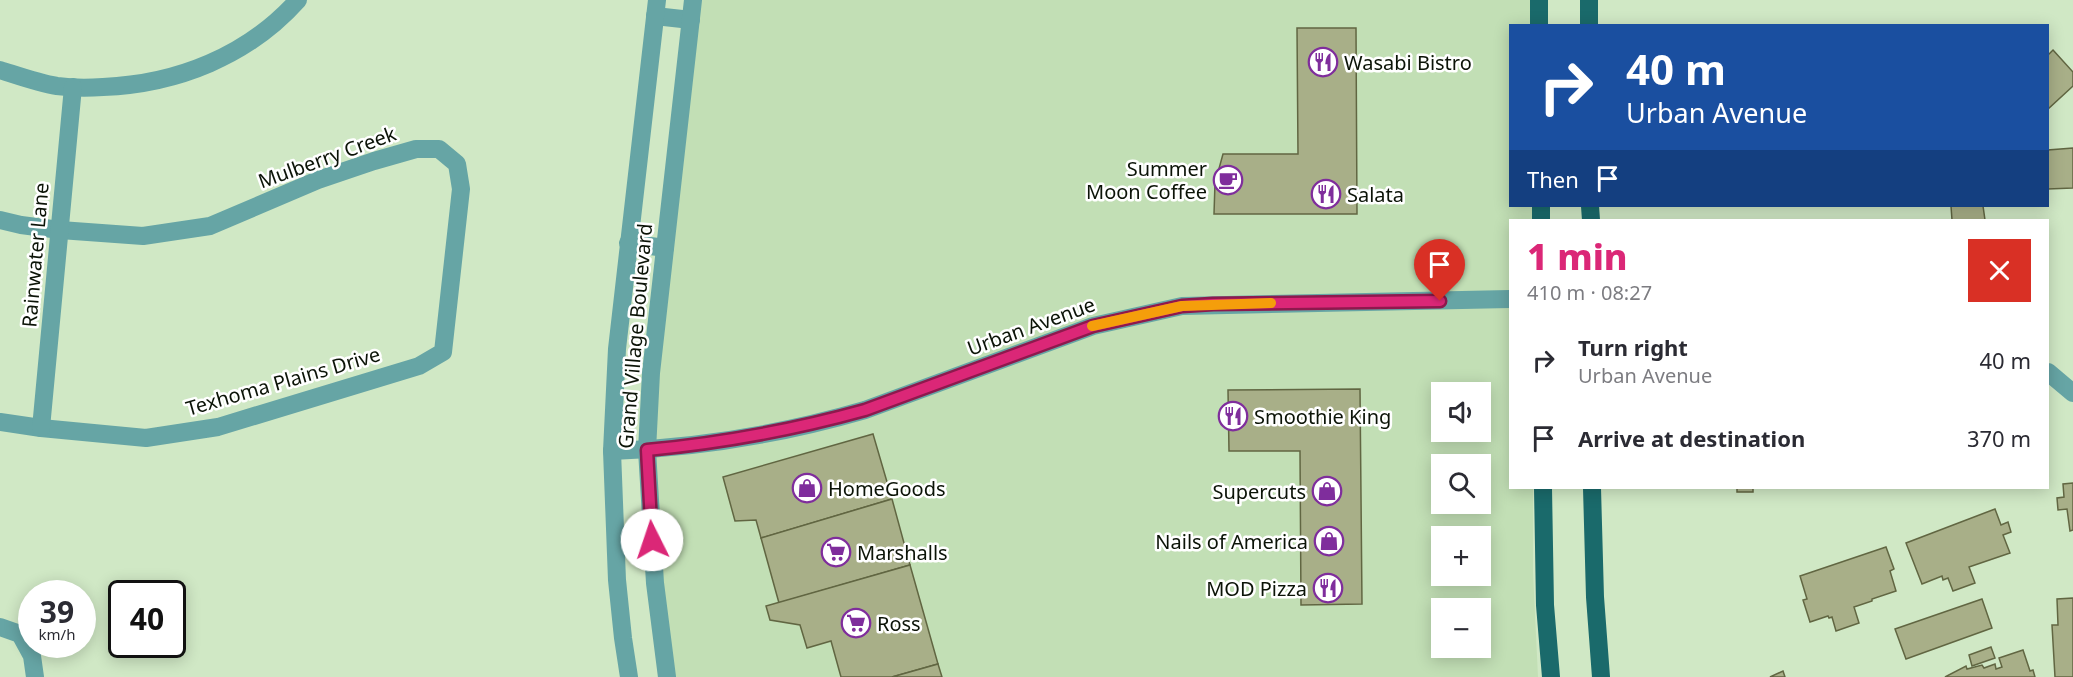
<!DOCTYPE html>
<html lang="en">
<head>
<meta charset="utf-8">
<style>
	:root { --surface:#fff; --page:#f7f7f7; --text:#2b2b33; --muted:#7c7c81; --accent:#db2777 }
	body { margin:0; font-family:"Noto Sans",sans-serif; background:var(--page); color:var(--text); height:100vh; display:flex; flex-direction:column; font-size:22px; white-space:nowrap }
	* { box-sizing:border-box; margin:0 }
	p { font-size:20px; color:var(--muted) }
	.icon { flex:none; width:33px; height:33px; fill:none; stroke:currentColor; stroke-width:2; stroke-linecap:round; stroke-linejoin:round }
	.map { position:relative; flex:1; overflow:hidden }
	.panel { position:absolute; left:1509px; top:219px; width:540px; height:270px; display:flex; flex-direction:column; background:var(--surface); border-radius:0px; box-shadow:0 3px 15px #0003 }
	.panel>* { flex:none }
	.top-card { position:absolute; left:1509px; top:24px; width:540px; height:183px; border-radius:0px; box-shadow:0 3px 15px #0003; background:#1a4fa0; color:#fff; overflow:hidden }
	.buttons { position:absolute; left:1431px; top:382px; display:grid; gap:12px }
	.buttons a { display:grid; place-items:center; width:60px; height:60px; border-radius:0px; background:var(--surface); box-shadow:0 3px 15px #0003; font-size:30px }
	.speed { position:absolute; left:18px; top:580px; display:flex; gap:12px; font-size:30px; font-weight:700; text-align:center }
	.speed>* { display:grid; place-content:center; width:78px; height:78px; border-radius:50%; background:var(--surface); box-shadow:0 3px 15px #0003; line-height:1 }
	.speed small { font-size:15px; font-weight:400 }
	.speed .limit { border:3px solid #111; border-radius:9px; background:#fff; color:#111 }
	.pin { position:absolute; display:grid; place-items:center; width:51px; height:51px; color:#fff; margin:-62px -26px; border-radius:50% 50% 50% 0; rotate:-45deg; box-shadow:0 0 6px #0007 }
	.pin .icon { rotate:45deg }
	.me { position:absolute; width:66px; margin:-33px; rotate:356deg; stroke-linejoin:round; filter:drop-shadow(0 0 4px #0008) }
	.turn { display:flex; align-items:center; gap:21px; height:126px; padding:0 18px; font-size:27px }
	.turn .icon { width:78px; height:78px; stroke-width:2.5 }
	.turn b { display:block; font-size:42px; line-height:51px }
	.then { display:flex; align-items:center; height:57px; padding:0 18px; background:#0003; gap:12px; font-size:22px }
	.round { display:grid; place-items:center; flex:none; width:63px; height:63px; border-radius:0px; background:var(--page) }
	.overview { display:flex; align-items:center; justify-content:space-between; height:102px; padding:0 18px }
	h1 { font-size:36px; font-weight:800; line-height:45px; color:var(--accent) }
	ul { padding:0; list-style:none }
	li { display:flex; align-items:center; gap:18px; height:78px; padding:0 18px }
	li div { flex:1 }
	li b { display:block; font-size:22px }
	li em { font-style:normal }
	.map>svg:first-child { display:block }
</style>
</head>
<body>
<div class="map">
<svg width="2073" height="677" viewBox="0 0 2073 677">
	<rect width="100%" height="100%" fill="#d0e8c5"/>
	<!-- built -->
	<path fill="#c2dfb5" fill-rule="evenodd" d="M700 0H1531V25L1510 26V206H1532V220H1510V488H1533V572L1538 677H674L662 595 653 418ZM1442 393H1480V432H1442ZM1442 465H1480V504H1442ZM1442 537H1480V576H1442ZM1442 609H1480V648H1442Z"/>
	<!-- building -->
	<g fill="#a8af88" stroke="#616642" stroke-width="1.5">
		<polygon points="1297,28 1356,28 1357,214 1214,214 1215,183 1223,154 1298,154"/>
		<polygon points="2053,50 2073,72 2073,86 2048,109 2048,55"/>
		<polygon points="2073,148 2073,188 2048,189 2048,150"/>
		<polygon points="1951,206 1983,206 1985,220 1952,220"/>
		<polygon points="1360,389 1362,604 1301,605 1300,451 1229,451 1228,390"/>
		<polygon points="873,434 892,499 761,538 756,520 735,521 723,477"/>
		<polygon points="2073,483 2073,530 2070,531 2067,509 2058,510 2057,498 2064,497 2063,484"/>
		<rect x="1737" y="488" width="16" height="4"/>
		<polygon points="892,499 910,565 779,603 761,538"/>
		<polygon points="1995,509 2001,525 2008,522 2011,532 2003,535 2010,553 1969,567 1975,583 1953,591 1948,578 1943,580 1942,576 1922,584 1906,543"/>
		<polygon points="1886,547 1894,569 1890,571 1896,591 1872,599 1872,601 1854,607 1859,623 1836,631 1832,617 1829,618 1828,616 1810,622 1803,600 1807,599 1800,576"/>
		<polygon points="910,565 938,664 892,677 841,677 831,641 807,648 800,625 770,620 766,606"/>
		<polygon points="2073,598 2073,677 2055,677 2052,625 2058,625 2057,599"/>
		<polygon points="1982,599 1992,628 1906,659 1895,629"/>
		<polygon points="1991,647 1995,658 1972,666 1969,655"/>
		<polygon points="2023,650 2030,671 2033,670 2035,677 1945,677 1966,666 1967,669 1982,665 1984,668 1995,664 1996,669 2002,667 1999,658"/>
		<polygon points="938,664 942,677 892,677"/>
		<polygon points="1783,671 1785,677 1770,677"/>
	</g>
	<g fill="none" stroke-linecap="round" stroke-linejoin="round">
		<!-- minor -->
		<g stroke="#66a5a5" stroke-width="18">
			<polyline points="655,16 691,20"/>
			<path d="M0 70C19 76 38 83 57 86 72 88 88 88 103 87 177 84 248 56 298 0"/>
			<polyline points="0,220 21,225 60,230 143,236 210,226 318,180 374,161 416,149 439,149 457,164 461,189 443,352 419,366 218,427 146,438 41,428 0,422"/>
			<polyline points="628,243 665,248"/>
			<polyline points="2048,372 2073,393"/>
			<polyline points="41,428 73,87"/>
			<path d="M612 451C698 448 782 434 865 410L1093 326 1182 306 1510 299"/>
			<polyline points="0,627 20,634 32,656 35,677"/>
			<polyline points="629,677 623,638 617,580 612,451 617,349 657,0"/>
			<polyline points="667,677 655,583 647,450 651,373 693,0"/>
		</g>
		<!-- major -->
		<g stroke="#1a6a6b" stroke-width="18">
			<polyline points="1539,0 1539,26"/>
			<polyline points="1589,0 1589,26"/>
			<polyline points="1541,206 1541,220"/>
			<polyline points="1590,206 1591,220"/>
			<polyline points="1543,488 1545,605 1551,677"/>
			<polyline points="1592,488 1595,597 1601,677"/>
		</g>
	</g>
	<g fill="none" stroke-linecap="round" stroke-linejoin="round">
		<!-- route casing -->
		<g stroke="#8e194d" stroke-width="15">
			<path id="route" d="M652 540 647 450C722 443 793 430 865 410L1093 326 1182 306 1213 304 1440 301"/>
		</g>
		<!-- route -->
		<use href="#route" stroke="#db2777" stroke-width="10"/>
		<!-- slow -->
		<polyline stroke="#f59e0b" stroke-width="10" points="1092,326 1182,306 1271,303"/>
	</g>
	<!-- icons -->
	<defs>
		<g id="restaurant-ring" transform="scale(1.5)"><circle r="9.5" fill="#fff" stroke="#7f2d9c" stroke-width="1.5"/><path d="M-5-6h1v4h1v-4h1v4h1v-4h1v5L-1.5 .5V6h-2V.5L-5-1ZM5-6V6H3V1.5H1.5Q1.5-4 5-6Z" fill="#7f2d9c"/></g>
		<g id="cafe-ring" transform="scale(1.5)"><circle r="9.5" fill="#fff" stroke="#7f2d9c" stroke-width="1.5"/><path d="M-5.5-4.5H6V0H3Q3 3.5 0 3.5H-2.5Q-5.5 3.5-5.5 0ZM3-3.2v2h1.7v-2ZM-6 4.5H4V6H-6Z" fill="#7f2d9c"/></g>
		<g id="shop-ring" transform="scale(1.5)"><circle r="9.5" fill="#fff" stroke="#7f2d9c" stroke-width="1.5"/><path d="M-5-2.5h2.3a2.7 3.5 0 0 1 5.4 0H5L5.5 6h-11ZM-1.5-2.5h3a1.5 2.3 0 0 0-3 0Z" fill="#7f2d9c"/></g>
		<g id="supermarket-ring" transform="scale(1.5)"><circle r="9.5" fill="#fff" stroke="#7f2d9c" stroke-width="1.5"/><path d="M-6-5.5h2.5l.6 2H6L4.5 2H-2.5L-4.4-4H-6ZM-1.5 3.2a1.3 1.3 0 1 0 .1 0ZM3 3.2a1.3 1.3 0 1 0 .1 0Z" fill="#7f2d9c"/></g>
	</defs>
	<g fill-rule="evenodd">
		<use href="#restaurant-ring" x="1323" y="62"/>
		<use href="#cafe-ring" x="1228" y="180"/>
		<use href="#restaurant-ring" x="1326" y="194"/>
		<use href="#restaurant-ring" x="1233" y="416"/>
		<use href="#shop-ring" x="807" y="488"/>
		<use href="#shop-ring" x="1327" y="491"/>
		<use href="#shop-ring" x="1329" y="541"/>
		<use href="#supermarket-ring" x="836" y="552"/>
		<use href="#restaurant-ring" x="1328" y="588"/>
		<use href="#supermarket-ring" x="856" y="623"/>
	</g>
	<g text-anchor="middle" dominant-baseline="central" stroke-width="5" stroke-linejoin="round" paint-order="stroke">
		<!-- poi labels -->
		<g font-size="20" fill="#0b1307" stroke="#fff" text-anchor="start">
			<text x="1344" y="62">Wasabi Bistro</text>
			<text x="1207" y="168" text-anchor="end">Summer<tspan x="1207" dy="23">Moon Coffee</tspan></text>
			<text x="1347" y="194">Salata</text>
			<text x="1254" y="416">Smoothie King</text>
			<text x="828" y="488">HomeGoods</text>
			<text x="1306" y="491" text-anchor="end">Supercuts</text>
			<text x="1308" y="541" text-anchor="end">Nails of America</text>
			<text x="857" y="552">Marshalls</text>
			<text x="1307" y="588" text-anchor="end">MOD Pizza</text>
			<text x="877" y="623">Ross</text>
		</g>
		<!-- street labels -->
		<g font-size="20" fill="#0b1307" stroke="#fff">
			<text transform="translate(327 157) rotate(-20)">Mulberry Creek</text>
			<text transform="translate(35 255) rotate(-85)">Rainwater Lane</text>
			<text transform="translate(1031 326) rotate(-20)">Urban Avenue</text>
			<text transform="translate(635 336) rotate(-85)">Grand Village Boulevard</text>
			<text transform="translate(283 381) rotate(-16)">Texhoma Plains Drive</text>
		</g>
	</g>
</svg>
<div class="buttons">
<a><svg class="icon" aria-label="sound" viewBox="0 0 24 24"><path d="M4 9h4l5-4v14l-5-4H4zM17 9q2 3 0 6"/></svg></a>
<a><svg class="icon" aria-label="search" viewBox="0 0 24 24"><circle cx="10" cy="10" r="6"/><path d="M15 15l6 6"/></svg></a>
<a>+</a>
<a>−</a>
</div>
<div class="speed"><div>39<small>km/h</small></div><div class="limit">40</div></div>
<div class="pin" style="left:1440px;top:301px;background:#d93025"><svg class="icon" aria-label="arrive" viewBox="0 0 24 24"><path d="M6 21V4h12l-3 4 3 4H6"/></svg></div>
<svg class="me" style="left:652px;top:540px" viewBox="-20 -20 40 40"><circle r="19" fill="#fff"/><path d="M0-13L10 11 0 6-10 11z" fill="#db2777"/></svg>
<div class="top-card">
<div class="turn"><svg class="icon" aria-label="right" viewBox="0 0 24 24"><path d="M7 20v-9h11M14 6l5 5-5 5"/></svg><div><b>40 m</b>Urban Avenue</div></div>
<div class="then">Then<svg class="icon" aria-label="arrive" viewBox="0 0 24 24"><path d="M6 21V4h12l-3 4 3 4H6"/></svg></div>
</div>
<section class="panel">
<div class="overview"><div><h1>1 min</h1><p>410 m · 08:27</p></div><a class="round" style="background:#d93025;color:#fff"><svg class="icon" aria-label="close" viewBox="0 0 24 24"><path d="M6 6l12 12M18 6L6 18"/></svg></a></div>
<ul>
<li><svg class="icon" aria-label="right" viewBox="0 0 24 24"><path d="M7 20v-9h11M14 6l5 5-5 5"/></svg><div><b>Turn right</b><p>Urban Avenue</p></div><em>40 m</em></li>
<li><svg class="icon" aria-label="arrive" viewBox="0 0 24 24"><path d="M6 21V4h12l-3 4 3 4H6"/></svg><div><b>Arrive at destination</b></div><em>370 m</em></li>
</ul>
</section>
</div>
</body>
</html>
